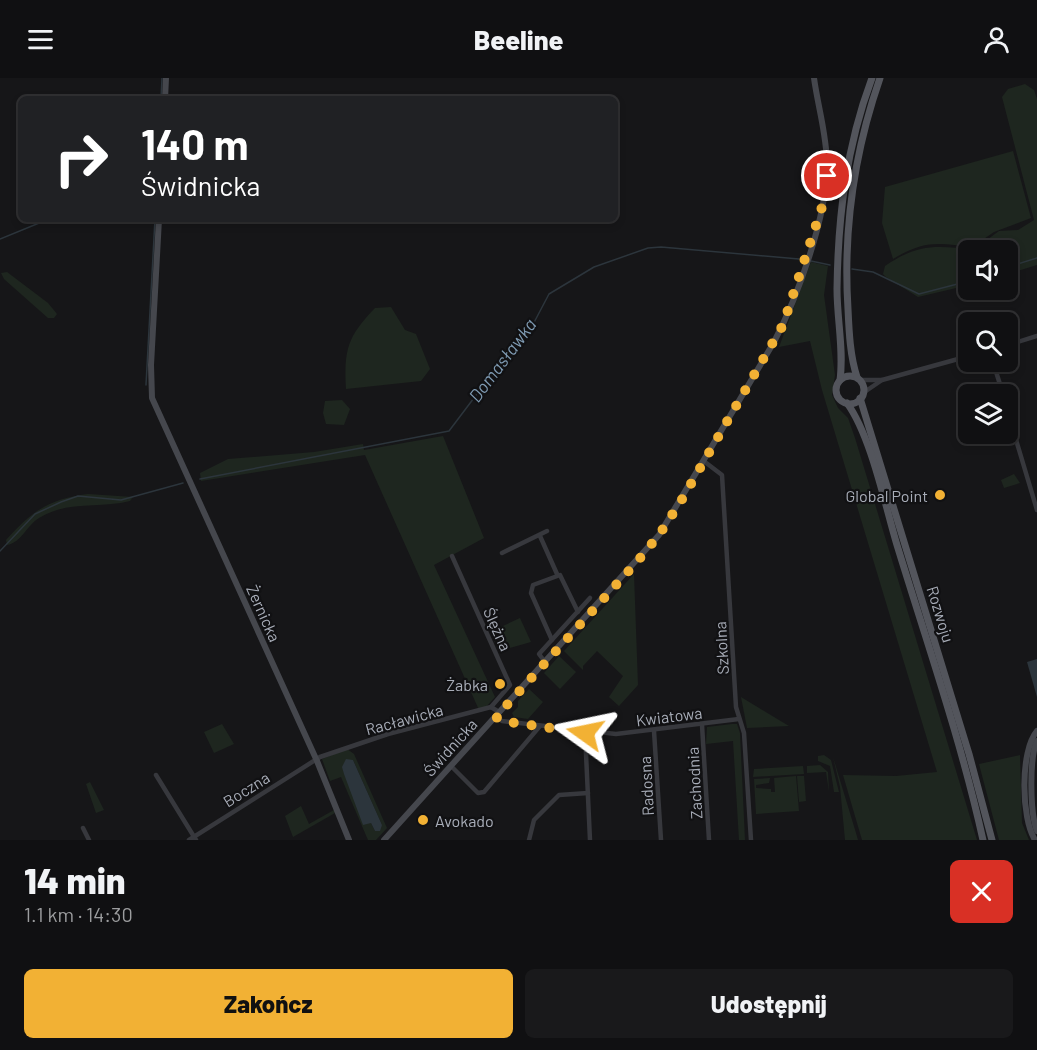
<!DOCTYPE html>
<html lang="pl">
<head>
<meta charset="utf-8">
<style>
	:root { --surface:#101012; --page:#19191b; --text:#f1f3f6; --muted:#9c9d9f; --line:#303032; --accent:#f2b134 }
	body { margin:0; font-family:Barlow,sans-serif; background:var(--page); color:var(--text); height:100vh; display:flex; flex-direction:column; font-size:22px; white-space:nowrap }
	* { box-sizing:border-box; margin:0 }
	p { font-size:20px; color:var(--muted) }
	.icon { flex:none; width:33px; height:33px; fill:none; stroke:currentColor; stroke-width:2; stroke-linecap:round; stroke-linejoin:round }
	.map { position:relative; height:762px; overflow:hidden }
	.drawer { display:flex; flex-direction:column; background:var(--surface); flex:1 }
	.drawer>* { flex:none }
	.top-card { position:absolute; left:18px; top:18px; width:600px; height:126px; border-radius:9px; box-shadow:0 3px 9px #0003,0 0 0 2px var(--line); background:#202124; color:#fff; overflow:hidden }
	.tools { position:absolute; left:958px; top:162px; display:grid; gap:12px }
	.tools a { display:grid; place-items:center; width:60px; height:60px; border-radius:9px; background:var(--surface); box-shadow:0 3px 9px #0003,0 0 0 2px var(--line); font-size:30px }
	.pin { position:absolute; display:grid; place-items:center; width:51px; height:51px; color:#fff; margin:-26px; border:3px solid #fff; border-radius:50%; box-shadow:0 2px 6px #0007 }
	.me { position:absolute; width:66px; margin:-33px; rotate:282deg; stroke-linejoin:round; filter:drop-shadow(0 0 4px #0008) }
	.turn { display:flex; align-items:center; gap:21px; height:126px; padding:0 24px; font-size:27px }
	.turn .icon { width:78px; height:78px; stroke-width:2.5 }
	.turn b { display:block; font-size:42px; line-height:51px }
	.round { display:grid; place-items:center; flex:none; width:63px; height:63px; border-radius:9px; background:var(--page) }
	.head { display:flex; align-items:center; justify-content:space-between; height:102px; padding:0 24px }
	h1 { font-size:36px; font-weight:800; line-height:45px }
	.action { display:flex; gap:12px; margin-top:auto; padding:12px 24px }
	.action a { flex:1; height:69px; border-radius:9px; background:var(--accent); color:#111; font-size:24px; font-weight:800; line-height:69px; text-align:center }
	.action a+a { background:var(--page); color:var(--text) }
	header { display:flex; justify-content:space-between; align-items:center; height:78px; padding:0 24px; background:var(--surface); font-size:27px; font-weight:800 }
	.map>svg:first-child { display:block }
</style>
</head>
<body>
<header><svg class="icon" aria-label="menu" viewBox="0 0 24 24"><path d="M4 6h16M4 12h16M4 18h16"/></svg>Beeline<svg class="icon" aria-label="person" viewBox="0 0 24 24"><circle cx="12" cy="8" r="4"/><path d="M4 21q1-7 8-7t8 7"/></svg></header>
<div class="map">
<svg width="1037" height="762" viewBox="0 0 1037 762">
	<rect width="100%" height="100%" fill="#161618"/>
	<!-- green -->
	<g fill="#1e261f" fill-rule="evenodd">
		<path d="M1025 6 1034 12 1037 21V187L1008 196V172H969V207L918 219 886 199 883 196 885 188C917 166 936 167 973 172L999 153 1018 152 1034 142 1002 19 1008 11Z"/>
		<path d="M1013 73 1031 140 994 154 972 169C937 165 925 162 893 181L882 145 885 109Z"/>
		<polygon points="811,184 828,188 824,217 835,297 832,317 838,330 848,340 855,360 977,762 862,762 843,697 896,698 937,694 822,312 810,263 779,269"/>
		<polygon points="7,194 48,225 57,236 54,240 48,240 4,201 1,195"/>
		<path d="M391 229 405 252 416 256 430 291 421 303 346 311C344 272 347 259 375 230Z"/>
		<polygon points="342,322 350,331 344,347 326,346 323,335 325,323"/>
		<polygon points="443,358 484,460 434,487 495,619 486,629 479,632 365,377 201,403 200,395 228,381 314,374 363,366 364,372"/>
		<polygon points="1014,396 1020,405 1004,410 1001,402"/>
		<path d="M88 416 133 419 130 423C99 431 68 422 39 440 27 447 21 465 7 467L6 462C32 433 49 421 88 416Z"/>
		<polygon points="634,496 638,607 619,628 609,619 623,598 597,573 583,588 583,592 564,573"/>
		<polygon points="520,540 531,564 499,573 490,554"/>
		<polygon points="559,578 576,594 560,611 544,595"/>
		<polygon points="529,611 543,624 528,641 514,639 512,635 518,629 518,623"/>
		<polygon points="741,619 789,648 747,650"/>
		<polygon points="222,646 234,666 214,675 204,654"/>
		<polygon points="732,646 737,646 740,655 745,762 739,762 733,663 706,666 707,649"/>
		<path d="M347 671 354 676 387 750 376 762H368L341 699 330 703 322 681ZM353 682 382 747 375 753 371 745H367Z"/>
		<polygon points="824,677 831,682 839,714 834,714 830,688 818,683 818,678"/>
		<polygon points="1020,677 1022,745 1029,762 999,762 979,686"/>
		<polygon points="833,679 856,755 858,762 845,762 840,709"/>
		<polygon points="820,687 828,694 829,714 826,694 807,695 807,688"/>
		<polygon points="803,688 804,696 753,699 754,691"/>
		<polygon points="796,698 799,733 756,736 754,701 770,700 769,705 756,707 756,710 771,711 771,714 775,714 774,700"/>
		<polygon points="797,698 804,698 806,723 799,724"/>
		<polygon points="90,704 104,732 96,735 86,706"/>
		<polygon points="301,728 309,746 334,732 335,735 293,759 285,738"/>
	</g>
	<!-- water -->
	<g fill="#2c353c">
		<polygon points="1037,581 1037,619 1027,584"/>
		<polygon points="346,681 353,682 382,747 380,753 375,753 371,745 363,747 344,696 342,689"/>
	</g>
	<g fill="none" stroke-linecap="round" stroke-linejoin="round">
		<!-- stream -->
		<g stroke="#2c353c" stroke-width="1.5">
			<polyline points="161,21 162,0"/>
			<polyline points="0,161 49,141"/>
			<polyline points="811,183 830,187"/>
			<polyline points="1008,189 1037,180"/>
			<polyline points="852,191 873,194 919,216 969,203"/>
			<polyline points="146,307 155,141"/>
			<polyline points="200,401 449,353 511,271 529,254 549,216 594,189 648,170 661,169 799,181"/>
			<polyline points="0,473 35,436 61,424 78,418 121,422 183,405"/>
		</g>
		<!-- street -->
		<g stroke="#37383d" stroke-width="4.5">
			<polyline points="1008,267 1037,258"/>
			<polyline points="993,284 1003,316"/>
			<polyline points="860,302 882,302"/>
			<polyline points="863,315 882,302 969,278"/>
			<polyline points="1008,335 1037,432"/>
			<polyline points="705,384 722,397 736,629 744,655 751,762"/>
			<polyline points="540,458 557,496"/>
			<polyline points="502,475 547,453"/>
			<polyline points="452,478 510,607 491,629"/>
			<polyline points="552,562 531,515 533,507 560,497 578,534"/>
			<polyline points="545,584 539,576 590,520"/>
			<polyline points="496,639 502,643 616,656 739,641"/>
			<polyline points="702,647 709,762"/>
			<polyline points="654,653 661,762"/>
			<polyline points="585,654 590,762"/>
			<polyline points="451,688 478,715 484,714 540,648"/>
			<polyline points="156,697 196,762"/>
			<polyline points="83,750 89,762"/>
			<polyline points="189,762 320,679 388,656 491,629 499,634"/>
			<polyline points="529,762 534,742 559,717 588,715"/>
		</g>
		<!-- secondary -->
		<g stroke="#45474d" stroke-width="6">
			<polyline points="165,21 166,0"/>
			<polyline points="159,141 151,287 152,320 317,683 349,762"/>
			<path d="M1037 663C1029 680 1030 736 1037 753"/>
			<path d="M384 762 659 457 774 264C798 218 827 139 827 87 827 58 818 29 814 0"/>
			<path d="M1035 762C1021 740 1020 673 1037 653"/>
		</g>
		<!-- primary -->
		<g stroke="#53555c" stroke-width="7">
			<circle cx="850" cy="312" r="14"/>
			<path d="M857 299C850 278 849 253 848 231 843 152 854 75 880 0"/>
			<path d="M840 302C844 272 837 242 837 211 838 139 846 69 872 0"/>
			<polyline points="860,320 969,676 992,762"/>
			<path d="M847 325C871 358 885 427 897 467 927 565 961 662 983 762"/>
		</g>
	</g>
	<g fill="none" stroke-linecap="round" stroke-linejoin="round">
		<!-- route -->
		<polyline stroke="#f2b134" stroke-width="10" stroke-dasharray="0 18" points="585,655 502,643 496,639 636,485 659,457 681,423 783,247 824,123 827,98"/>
	</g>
	<!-- markers -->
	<g fill="#f2b134" stroke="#111113" stroke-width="2">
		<circle cx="940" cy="417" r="6"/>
		<circle cx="500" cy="606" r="6"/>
		<circle cx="423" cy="742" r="6"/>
	</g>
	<g text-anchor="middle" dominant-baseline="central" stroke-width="4.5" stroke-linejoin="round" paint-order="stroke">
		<!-- poi labels -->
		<g font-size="16" fill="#a8adb8" stroke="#111113" text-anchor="end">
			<text x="928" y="417">Global Point</text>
			<text x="488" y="606">Żabka</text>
			<text x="435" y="742" text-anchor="start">Avokado</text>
		</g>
		<!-- street labels -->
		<g font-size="16" fill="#a8adb8" stroke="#111113">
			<text transform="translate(264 535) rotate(66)">Żernicka</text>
			<text transform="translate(941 536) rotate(73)">Rozwoju</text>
			<text transform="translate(498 551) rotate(66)">Ślężna</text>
			<text transform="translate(721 570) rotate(-93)">Szkolna</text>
			<text transform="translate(669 638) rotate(-7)">Kwiatowa</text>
			<text transform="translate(404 641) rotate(-15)">Racławicka</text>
			<text transform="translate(450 669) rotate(-48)">Świdnicka</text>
			<text transform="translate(694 705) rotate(-93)">Zachodnia</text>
			<text transform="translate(646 708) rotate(-93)">Radosna</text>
			<text transform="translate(246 711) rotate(-32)">Boczna</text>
		</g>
		<!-- water labels -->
		<g font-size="18" font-style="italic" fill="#7f9bb3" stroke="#111113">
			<text transform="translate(502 282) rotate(-53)">Domasławka</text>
		</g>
	</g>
</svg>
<div class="tools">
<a><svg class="icon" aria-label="sound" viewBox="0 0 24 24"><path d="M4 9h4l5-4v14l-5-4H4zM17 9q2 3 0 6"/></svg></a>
<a><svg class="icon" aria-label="search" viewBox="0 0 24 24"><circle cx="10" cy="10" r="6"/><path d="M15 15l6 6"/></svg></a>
<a><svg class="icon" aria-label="layers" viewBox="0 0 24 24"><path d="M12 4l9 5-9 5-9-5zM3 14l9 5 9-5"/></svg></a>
</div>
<div class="pin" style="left:827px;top:98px;background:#d93025"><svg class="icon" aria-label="arrive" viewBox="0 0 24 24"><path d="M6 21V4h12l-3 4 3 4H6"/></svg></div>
<svg class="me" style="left:585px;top:655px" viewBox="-20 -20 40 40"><path d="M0-17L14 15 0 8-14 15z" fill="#f2b134" stroke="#fff" stroke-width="4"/></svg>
<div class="top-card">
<div class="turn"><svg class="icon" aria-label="right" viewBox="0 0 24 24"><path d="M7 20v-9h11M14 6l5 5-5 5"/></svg><div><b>140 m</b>Świdnicka</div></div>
</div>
</div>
<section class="drawer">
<div class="head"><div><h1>14 min</h1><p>1.1 km · 14:30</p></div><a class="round" style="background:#d93025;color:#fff"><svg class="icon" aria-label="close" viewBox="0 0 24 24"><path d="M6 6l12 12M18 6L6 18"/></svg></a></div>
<div class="action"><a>Zakończ</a><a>Udostępnij</a></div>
</section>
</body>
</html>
